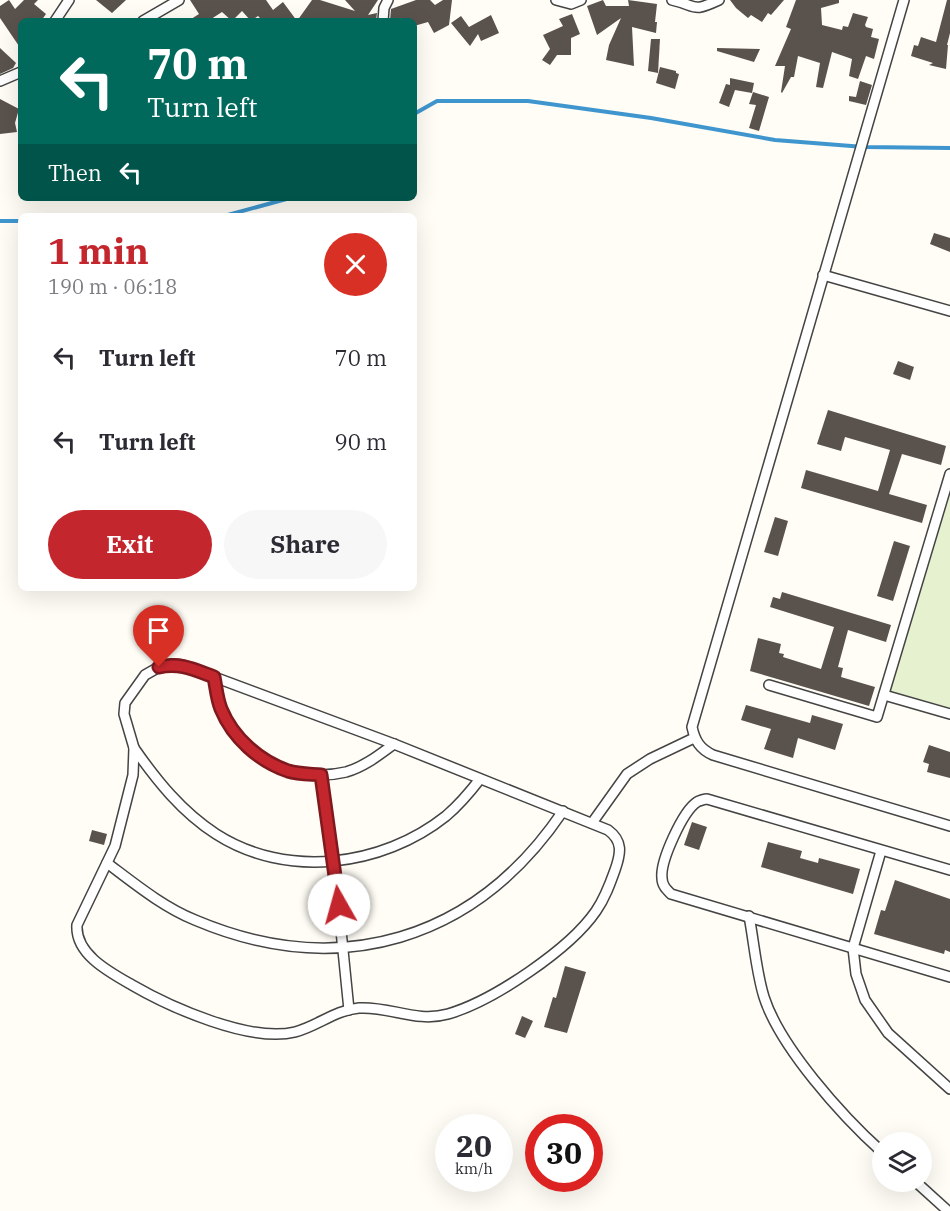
<!DOCTYPE html>
<html lang="en">
<head>
<meta charset="utf-8">
<style>
	:root { --surface:#fff; --page:#f7f7f7; --text:#2b2b33; --muted:#7c7c81; --accent:#c4262e }
	body { margin:0; font-family:"IBM Plex Serif",serif; background:var(--page); color:var(--text); height:100vh; display:flex; flex-direction:column; font-size:22px; white-space:nowrap }
	* { box-sizing:border-box; margin:0 }
	p { font-size:20px; color:var(--muted) }
	.icon { flex:none; width:33px; height:33px; fill:none; stroke:currentColor; stroke-width:2; stroke-linecap:round; stroke-linejoin:round }
	.map { position:relative; flex:1; overflow:hidden }
	.details { position:absolute; left:18px; top:213px; width:399px; height:378px; display:flex; flex-direction:column; background:var(--surface); border-radius:9px; box-shadow:0 6px 24px #0002 }
	.details>* { flex:none }
	.banner { position:absolute; left:18px; top:18px; width:399px; height:183px; border-radius:9px; box-shadow:0 6px 24px #0002; background:#00695c; color:#fff; overflow:hidden }
	.fabs { position:absolute; left:872px; top:1132px; display:grid; gap:12px }
	.fabs a { display:grid; place-items:center; width:60px; height:60px; border-radius:50%; background:var(--surface); box-shadow:0 6px 24px #0002; font-size:30px }
	.speed { position:absolute; left:435px; top:1114px; display:flex; gap:12px; font-size:30px; font-weight:700; text-align:center }
	.speed>* { display:grid; place-content:center; width:78px; height:78px; border-radius:50%; background:var(--surface); box-shadow:0 6px 24px #0002; line-height:1 }
	.speed small { font-size:15px; font-weight:400 }
	.speed .limit { border:9px solid #d22; background:#fff; color:#111 }
	.pin { position:absolute; display:grid; place-items:center; width:51px; height:51px; color:#fff; margin:-62px -26px; border-radius:50% 50% 50% 0; rotate:-45deg; box-shadow:0 0 6px #0007 }
	.pin .icon { rotate:45deg }
	.me { position:absolute; width:66px; margin:-33px; rotate:353deg; stroke-linejoin:round; filter:drop-shadow(0 0 4px #0008) }
	.turn { display:flex; align-items:center; gap:21px; height:126px; padding:0 30px; font-size:27px }
	.turn .icon { width:78px; height:78px; stroke-width:2.5 }
	.turn b { display:block; font-size:42px; line-height:51px }
	.then { display:flex; align-items:center; height:57px; padding:0 30px; background:#0003; gap:12px; font-size:22px }
	.round { display:grid; place-items:center; flex:none; width:63px; height:63px; border-radius:32px; background:var(--page) }
	.headline { display:flex; align-items:center; justify-content:space-between; height:102px; padding:0 30px }
	h1 { font-size:36px; font-weight:800; line-height:45px; color:var(--accent) }
	.primary-button { display:flex; gap:12px; margin-top:auto; padding:12px 30px }
	.primary-button a { flex:1; height:69px; border-radius:36px; background:var(--accent); color:#fff; font-size:24px; font-weight:800; line-height:69px; text-align:center }
	.primary-button a+a { background:var(--page); color:var(--text) }
	ul { padding:0; list-style:none }
	li { display:flex; align-items:center; gap:18px; height:84px; padding:0 30px }
	li div { flex:1 }
	li b { display:block; font-size:22px }
	li em { font-style:normal }
	.map>svg:first-child { display:block }
</style>
</head>
<body>
<div class="map">
<svg width="950" height="1211" viewBox="0 0 950 1211">
	<rect width="100%" height="100%" fill="#fffdf5"/>
	<!-- pitch -->
	<polygon fill="#e6f2cf" points="950,488 950,710 889,692"/>
	<g fill="none" stroke-linecap="round" stroke-linejoin="round">
		<!-- stream -->
		<g stroke="#3f96cf" stroke-width="4">
			<polyline points="414,114 437,101 528,101 651,118 775,140 864,147 950,148"/>
			<polyline points="224,216 290,198"/>
			<polyline points="0,221 21,221"/>
		</g>
	</g>
	<!-- building -->
	<g fill="#5a524d">
		<polygon points="9,0 15,9 24,0 38,0 34,4 46,14 41,21 21,21 21,49 0,18 0,6"/>
		<polygon points="96,0 126,0 112,13"/>
		<polygon points="190,0 266,0 273,10 283,2 297,21 312,0 320,0 355,11 345,0 378,0 368,15 377,13 376,21 263,21 258,16 251,21 242,11 232,21 222,12 208,21 188,21 199,14"/>
		<polygon points="416,0 430,0 435,5 443,0 452,0 449,25 434,33 428,22 414,26 414,21 390,21 391,9"/>
		<polygon points="603,0 606,6 629,6 628,0 657,4 655,22 657,22 656,33 632,27 634,66 606,60 609,45 621,18 597,35 587,6"/>
		<polygon points="730,0 784,0 771,15 768,13 762,22 751,15 748,18 736,8"/>
		<polygon points="796,0 839,0 839,3 821,8 822,25 842,30 843,26 848,27 853,13 868,17 865,25 866,27 873,29 871,37 879,39 874,59 866,56 858,79 849,76 852,59 832,52 823,88 816,87 820,63 798,56 794,77 791,77 782,93 781,92 785,66 775,66 791,29 786,27"/>
		<polygon points="947,0 950,0 950,33 947,45 948,45 946,69 929,65 933,63 911,56 914,45 918,46 921,37 936,42"/>
		<polygon points="572,14 580,34 571,38 571,55 557,55 550,65 542,60 550,49 543,35 563,26 559,19"/>
		<polygon points="491,15 499,33 481,41 478,34 470,46 451,23 461,16 469,27"/>
		<polygon points="651,39 660,39 658,73 648,71"/>
		<polygon points="0,48 16,63 13,68 0,74"/>
		<polygon points="717,48 760,49 754,62 717,51"/>
		<polygon points="660,67 676,71 676,73 679,74 675,89 656,83"/>
		<polygon points="730,78 754,83 752,93 735,90 729,107 719,103 726,84 730,85"/>
		<polygon points="860,81 872,85 866,105 849,101 849,96 856,97"/>
		<polygon points="753,92 769,97 759,131 749,128 756,105 749,104"/>
		<polygon points="0,99 19,109 15,123 17,132 0,134"/>
		<polygon points="934,233 950,238 950,252 930,244"/>
		<polygon points="898,361 914,367 910,380 893,374"/>
		<polygon points="828,410 946,446 941,465 902,454 889,494 927,505 922,523 801,488 806,470 878,491 890,450 845,437 841,451 817,444"/>
		<polygon points="775,517 788,521 778,556 764,552"/>
		<polygon points="894,541 910,546 893,601 877,596"/>
		<polygon points="782,592 891,625 886,642 848,630 838,667 843,668 841,677 875,687 869,706 750,671 758,638 781,644 779,653 784,654 783,657 821,669 834,627 770,607 773,597 780,599"/>
		<polygon points="746,705 810,723 812,715 843,724 835,750 798,738 793,758 764,749 771,729 741,720"/>
		<polygon points="929,745 950,752 950,778 927,772 929,764 923,762"/>
		<polygon points="692,822 707,827 699,850 684,845"/>
		<polygon points="92,830 107,834 104,845 89,841"/>
		<polygon points="768,842 802,851 800,858 818,863 819,858 860,869 853,894 761,867"/>
		<polygon points="895,880 950,899 950,952 945,950 944,954 874,934 881,910 885,911"/>
		<polygon points="565,966 586,972 567,1033 544,1027 553,997 556,998"/>
		<polygon points="522,1016 533,1021 525,1038 515,1034"/>
	</g>
	<g fill="none" stroke-linecap="round" stroke-linejoin="round">
		<!-- street casing -->
		<g stroke="#444" stroke-width="12">
			<g id="street">
				<polyline points="556,0 571,4 581,0"/>
				<path d="M672 0C698 6 691 13 719 0"/>
				<path d="M904 0 692 727C695 741 700 749 713 755L950 826"/>
				<polyline points="55,21 69,0"/>
				<polyline points="143,21 179,0"/>
				<polyline points="383,21 384,8 388,0"/>
				<polyline points="0,81 21,72"/>
				<polyline points="823,275 950,311"/>
				<path d="M174 664 182 665 394 744 608 830C623 841 621 853 615 870 610 884 605 898 596 911 570 949 493 1001 448 1014 416 1023 390 1006 359 1008 335 1010 318 1026 295 1032 250 1043 170 1007 132 985 109 972 75 954 77 925L115 846 133 775 134 748 124 714 125 703 145 675 159 667Z"/>
				<path d="M214 677C216 687 217 699 221 709 241 758 295 784 346 772 364 767 379 755 394 744"/>
				<polyline points="769,685 877,717 950,474"/>
				<polyline points="884,695 950,714"/>
				<path d="M134 748C157 781 182 812 216 834 286 879 382 867 446 816 459 805 470 792 480 779"/>
				<polyline points="321,775 334,861 349,1010"/>
				<polyline points="592,823 627,774 650,759 694,738"/>
				<polyline points="881,851 853,948 856,974 865,1000 888,1033 950,1089"/>
				<path d="M107 863C135 884 163 907 195 920 339 981 475 941 563 811"/>
				<path d="M950 870 707 799C705 799 698 801 697 802 683 811 660 861 662 878 662 885 666 889 671 894L950 977"/>
				<path d="M749 916C754 942 756 971 764 997 780 1047 842 1116 882 1152"/>
				<polyline points="916,1182 948,1211"/>
			</g>
		</g>
		<!-- street -->
		<use href="#street" stroke="#fff" stroke-width="9"/>
	</g>
	<g fill="none" stroke-linecap="round" stroke-linejoin="round">
		<!-- route casing -->
		<g stroke="#7f191e" stroke-width="15">
			<path id="route" d="M159 667C179 662 195 670 214 677 216 687 217 699 221 709 233 738 259 761 288 771 298 774 310 774 321 775L339 905"/>
		</g>
		<!-- route -->
		<use href="#route" stroke="#c4262e" stroke-width="10"/>
	</g>
</svg>
<div class="fabs">
<a><svg class="icon" aria-label="layers" viewBox="0 0 24 24"><path d="M12 4l9 5-9 5-9-5zM3 14l9 5 9-5"/></svg></a>
</div>
<div class="speed"><div>20<small>km/h</small></div><div class="limit">30</div></div>
<div class="pin" style="left:159px;top:667px;background:#d93025"><svg class="icon" aria-label="arrive" viewBox="0 0 24 24"><path d="M6 21V4h12l-3 4 3 4H6"/></svg></div>
<svg class="me" style="left:339px;top:905px" viewBox="-20 -20 40 40"><circle r="19" fill="#fff"/><path d="M0-13L10 11 0 6-10 11z" fill="#c4262e"/></svg>
<div class="banner">
<div class="turn"><svg class="icon" aria-label="left" viewBox="0 0 24 24"><path d="M17 20v-9H6M10 6l-5 5 5 5"/></svg><div><b>70 m</b>Turn left</div></div>
<div class="then">Then<svg class="icon" aria-label="left" viewBox="0 0 24 24"><path d="M17 20v-9H6M10 6l-5 5 5 5"/></svg></div>
</div>
<section class="details">
<div class="headline"><div><h1>1 min</h1><p>190 m · 06:18</p></div><a class="round" style="background:#d93025;color:#fff"><svg class="icon" aria-label="close" viewBox="0 0 24 24"><path d="M6 6l12 12M18 6L6 18"/></svg></a></div>
<ul>
<li><svg class="icon" aria-label="left" viewBox="0 0 24 24"><path d="M17 20v-9H6M10 6l-5 5 5 5"/></svg><div><b>Turn left</b></div><em>70 m</em></li>
<li><svg class="icon" aria-label="left" viewBox="0 0 24 24"><path d="M17 20v-9H6M10 6l-5 5 5 5"/></svg><div><b>Turn left</b></div><em>90 m</em></li>
</ul>
<div class="primary-button"><a>Exit</a><a>Share</a></div>
</section>
</div>
</body>
</html>
